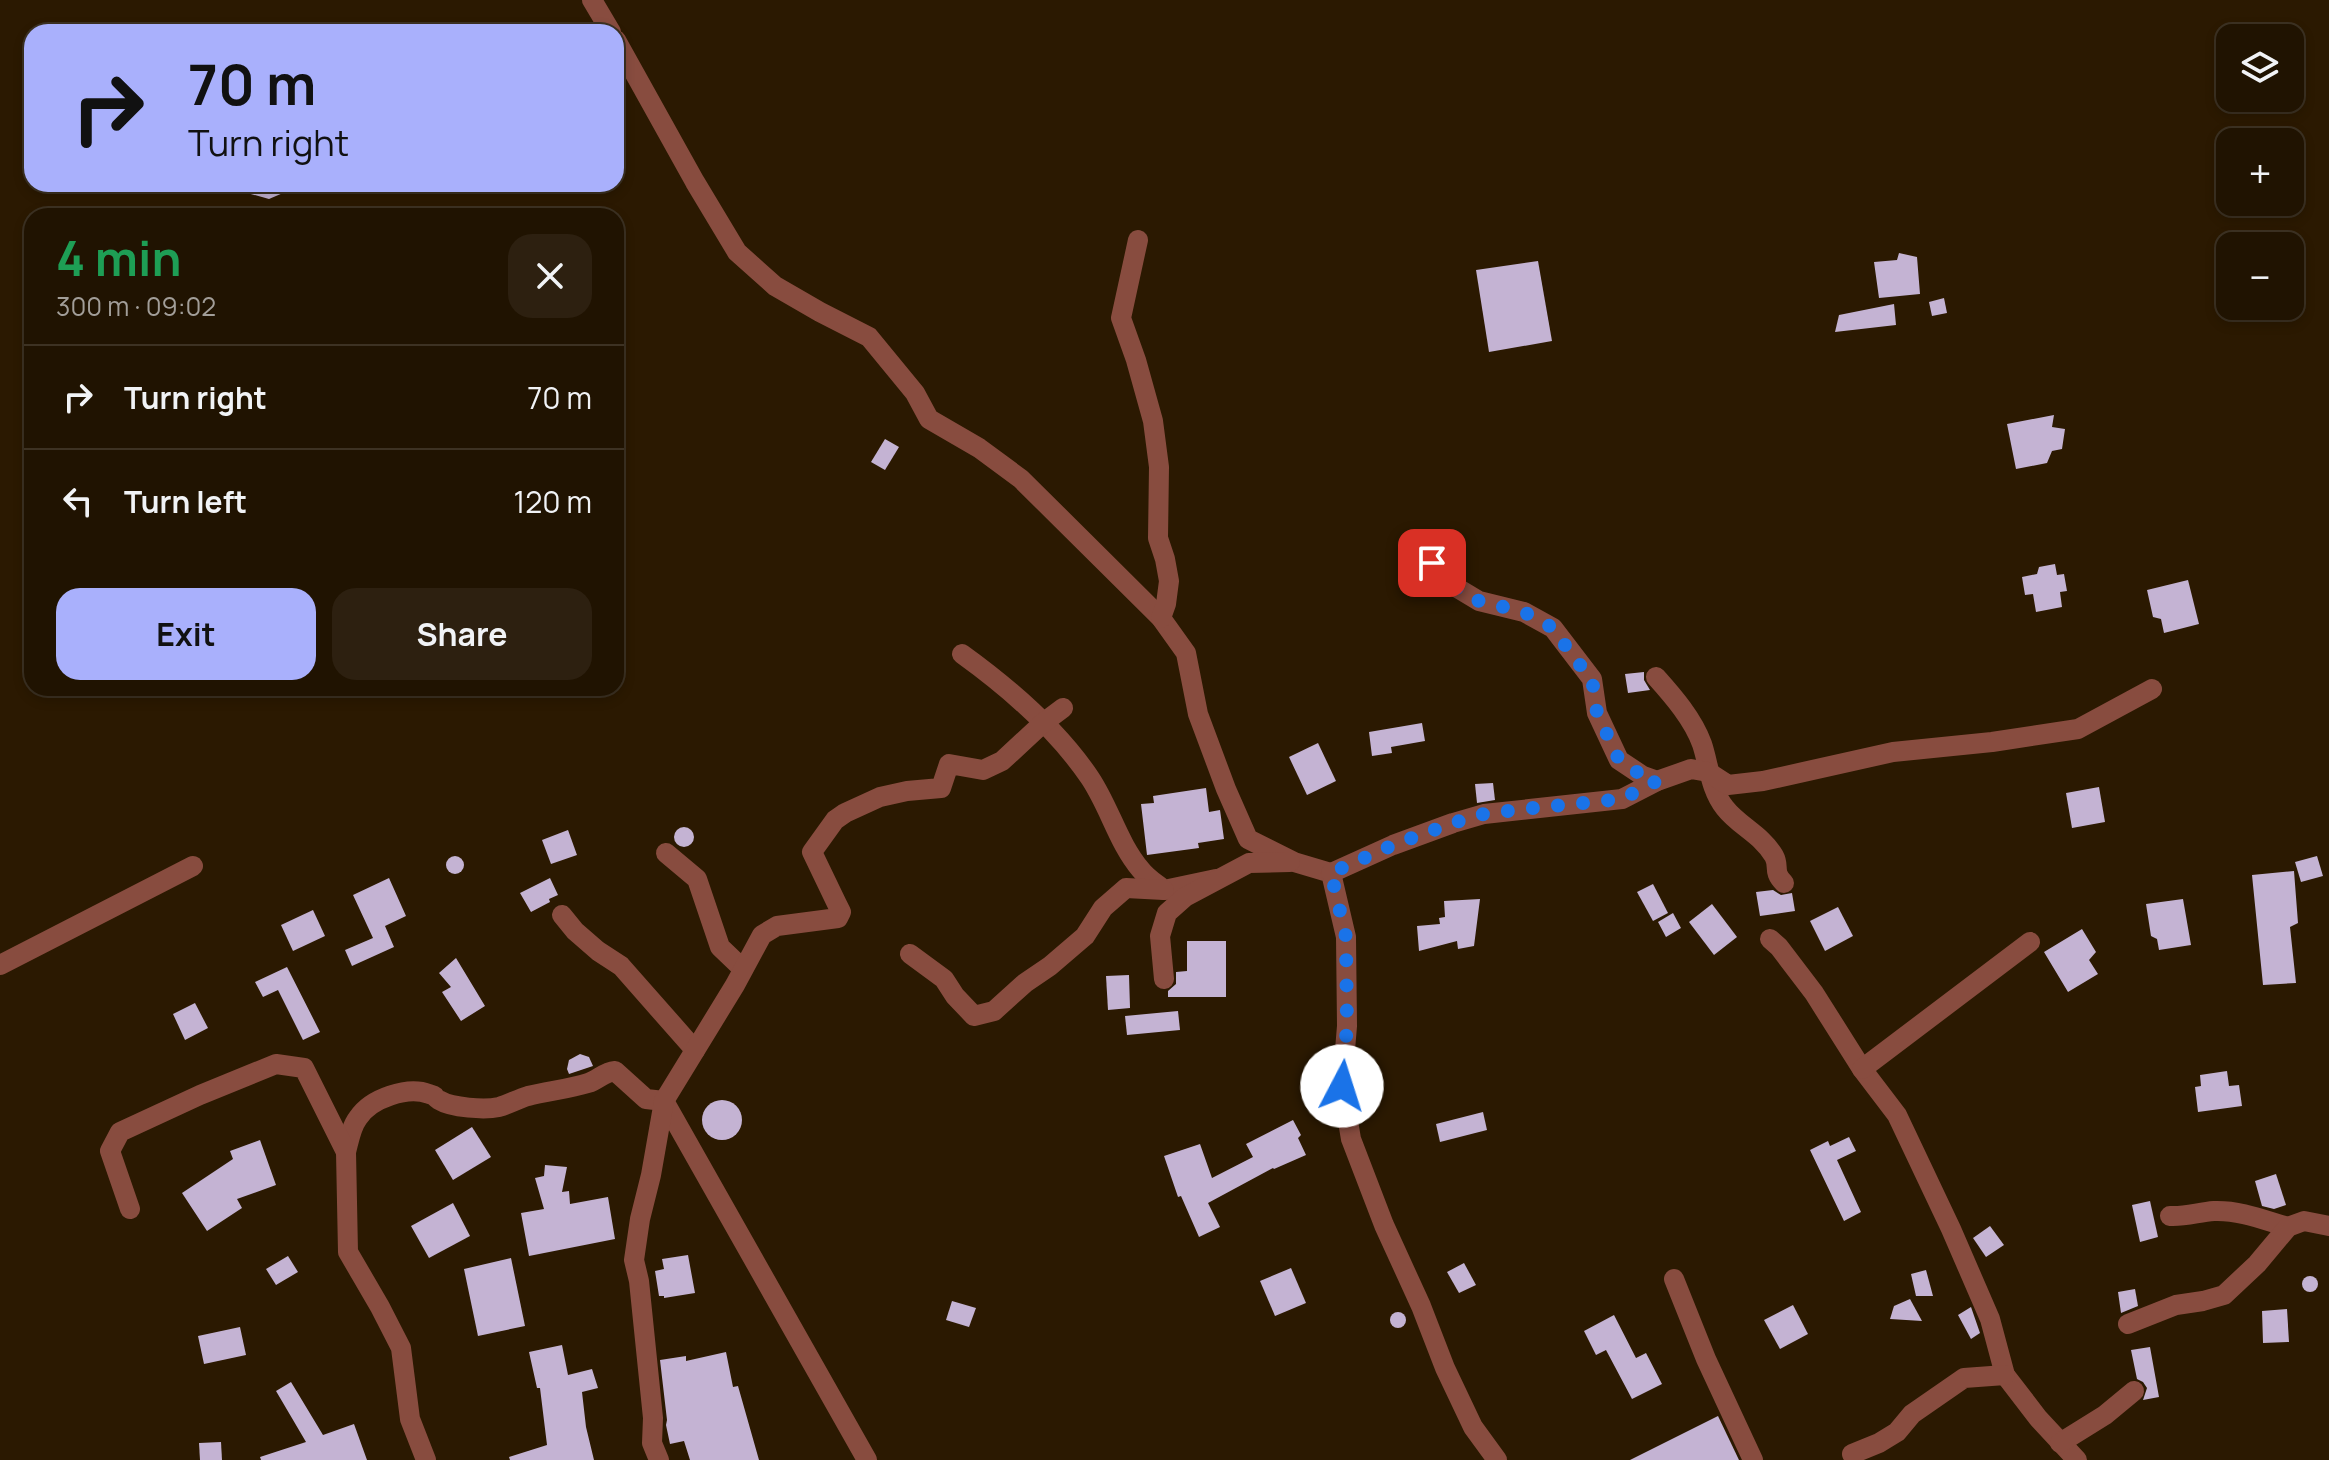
<!DOCTYPE html>
<html lang="en">
<head>
<meta charset="utf-8">
<style>
	:root { --surface:#201301; --page:#2d2010; --text:#f1f3f6; --muted:#a29e99; --line:#3d3223; --accent:#a9b0fc }
	body { margin:0; font-family:Manrope,sans-serif; background:var(--page); color:var(--text); height:100vh; display:flex; flex-direction:column; font-size:30px; white-space:nowrap }
	* { box-sizing:border-box; margin:0 }
	p { font-size:26px; color:var(--muted) }
	.icon { flex:none; width:44px; height:44px; fill:none; stroke:currentColor; stroke-width:2; stroke-linecap:round; stroke-linejoin:round }
	.map { position:relative; flex:1; overflow:hidden }
	.panel { position:absolute; left:24px; top:208px; width:600px; height:488px; display:flex; flex-direction:column; background:var(--surface); border-radius:24px; box-shadow:0 4px 12px #0003,0 0 0 2px var(--line) }
	.panel>* { flex:none }
	.top-card { position:absolute; left:24px; top:24px; width:600px; height:168px; border-radius:24px; box-shadow:0 4px 12px #0003,0 0 0 2px var(--line); background:#a9b0fc; color:#111; overflow:hidden }
	.tools { position:absolute; left:2216px; top:24px; display:grid; gap:16px }
	.tools a { display:grid; place-items:center; width:88px; height:88px; border-radius:16px; background:var(--surface); box-shadow:0 4px 12px #0003,0 0 0 2px var(--line); font-size:40px }
	.pin { position:absolute; display:grid; place-items:center; width:68px; height:68px; color:#fff; margin:-34px; border-radius:16px; box-shadow:0 4px 12px #0006 }
	.me { position:absolute; width:88px; margin:-44px; rotate:5deg; stroke-linejoin:round; filter:drop-shadow(0 0 6px #0008) }
	.turn { display:flex; align-items:center; gap:28px; height:168px; padding:0 32px; font-size:36px }
	.turn .icon { width:104px; height:104px; stroke-width:2.5 }
	.turn b { display:block; font-size:56px; line-height:68px }
	.round { display:grid; place-items:center; flex:none; width:84px; height:84px; border-radius:24px; background:var(--page) }
	.headline { display:flex; align-items:center; justify-content:space-between; height:136px; padding:0 32px }
	h1 { font-size:48px; font-weight:700; line-height:60px; color:#1e9e55 }
	.primary-button { display:flex; gap:16px; margin-top:auto; padding:16px 32px }
	.primary-button a { flex:1; height:92px; border-radius:24px; background:var(--accent); color:#111; font-size:32px; font-weight:700; line-height:92px; text-align:center }
	.primary-button a+a { background:var(--page); color:var(--text) }
	ul { padding:0; list-style:none }
	li { display:flex; align-items:center; gap:24px; height:104px; padding:0 32px; border-top:2px solid var(--line) }
	li div { flex:1 }
	li b { display:block; font-size:30px }
	li em { font-style:normal }
	.map>svg:first-child { display:block }
</style>
</head>
<body>
<div class="map">
<svg width="2329" height="1460" viewBox="0 0 2329 1460">
	<rect width="100%" height="100%" fill="#2b1901"/>
	<!-- building -->
	<g fill="#c4b3d3">
		<polygon points="233,184 304,184 269,199 233,189"/>
		<polygon points="1899,253 1917,257 1920,294 1879,298 1874,262 1897,260"/>
		<polygon points="1538,261 1552,341 1489,352 1476,270"/>
		<polygon points="1944,298 1947,313 1932,316 1929,302"/>
		<polygon points="1894,304 1896,325 1835,332 1839,315"/>
		<polygon points="2054,415 2052,427 2065,429 2062,449 2052,451 2047,463 2016,469 2007,424"/>
		<polygon points="885,439 899,447 885,470 871,462"/>
		<polygon points="2055,564 2057,575 2064,574 2067,591 2060,592 2062,607 2036,612 2033,594 2025,595 2022,577 2037,574 2039,567"/>
		<polygon points="2188,580 2199,624 2164,633 2161,619 2153,617 2147,590"/>
		<polygon points="1644,672 1644,680 1650,690 1628,693 1625,674"/>
		<polygon points="1422,723 1425,741 1391,747 1392,753 1372,756 1369,732"/>
		<polygon points="1318,743 1336,781 1307,795 1289,757"/>
		<polygon points="1493,783 1495,800 1477,803 1475,784"/>
		<polygon points="2099,787 2105,822 2072,828 2066,793"/>
		<polygon points="1206,788 1209,812 1220,810 1224,839 1198,843 1199,848 1147,855 1141,804 1154,803 1153,796"/>
		<circle cx="684" cy="837" r="10"/>
		<polygon points="568,830 577,855 551,864 542,840"/>
		<polygon points="2317,856 2323,876 2301,882 2295,862"/>
		<circle cx="455" cy="865" r="9"/>
		<polygon points="2294,871 2298,923 2290,927 2296,983 2263,985 2252,875"/>
		<polygon points="389,878 406,916 385,926 394,947 352,966 345,950 373,938 353,895"/>
		<polygon points="550,878 558,895 549,899 550,902 531,912 520,893"/>
		<polygon points="1653,884 1668,913 1653,921 1637,892"/>
		<polygon points="1773,890 1781,895 1792,893 1795,911 1760,916 1756,892"/>
		<polygon points="1480,899 1474,946 1458,949 1457,941 1419,951 1417,926 1440,924 1439,918 1445,917 1444,901"/>
		<polygon points="2183,899 2191,945 2159,950 2157,939 2151,936 2146,904"/>
		<polygon points="1712,904 1737,937 1714,955 1689,922"/>
		<polygon points="1838,907 1853,936 1825,951 1810,921"/>
		<polygon points="313,910 325,936 293,951 281,925"/>
		<polygon points="1673,913 1681,928 1666,937 1658,922"/>
		<polygon points="2082,929 2096,952 2089,960 2098,974 2068,992 2044,952"/>
		<polygon points="1187,941 1226,941 1226,997 1168,997 1168,991 1176,984 1176,972 1187,971"/>
		<polygon points="456,958 485,1006 461,1021 442,992 451,987 439,973"/>
		<polygon points="287,967 320,1032 303,1040 278,990 263,997 255,982"/>
		<polygon points="1129,975 1130,1008 1108,1010 1106,976"/>
		<polygon points="195,1003 208,1028 185,1040 173,1014"/>
		<polygon points="1178,1011 1180,1030 1127,1035 1125,1016"/>
		<polygon points="580,1054 589,1057 593,1066 569,1074 567,1069 569,1060"/>
		<polygon points="2227,1071 2229,1086 2239,1085 2242,1106 2198,1112 2195,1087 2201,1086 2200,1075"/>
		<circle cx="722" cy="1120" r="20"/>
		<polygon points="1483,1112 1487,1130 1440,1142 1436,1124"/>
		<polygon points="1293,1120 1301,1135 1298,1138 1306,1155 1274,1169 1273,1168 1208,1203 1220,1227 1199,1237 1181,1196 1178,1197 1164,1156 1200,1144 1212,1178 1253,1157 1246,1144"/>
		<polygon points="472,1127 491,1157 453,1180 435,1150"/>
		<polygon points="1849,1137 1856,1151 1837,1160 1861,1212 1844,1221 1810,1150 1828,1141 1830,1146"/>
		<polygon points="260,1140 276,1185 237,1199 242,1208 207,1231 182,1193 233,1159 230,1151"/>
		<polygon points="545,1165 567,1167 562,1192 569,1191 570,1204 608,1197 615,1239 529,1256 521,1213 544,1209 535,1178 544,1176"/>
		<polygon points="2276,1174 2286,1205 2274,1209 2262,1206 2255,1181"/>
		<polygon points="2150,1201 2158,1237 2140,1242 2132,1205"/>
		<polygon points="453,1203 470,1236 429,1258 411,1226"/>
		<polygon points="1990,1226 2004,1245 1986,1257 1973,1238"/>
		<polygon points="688,1255 695,1293 664,1298 664,1296 659,1296 655,1271 664,1269 662,1259"/>
		<polygon points="288,1256 298,1272 276,1285 266,1269"/>
		<polygon points="511,1258 525,1326 478,1336 464,1269"/>
		<polygon points="1464,1263 1476,1285 1459,1293 1447,1272"/>
		<polygon points="1291,1268 1306,1303 1275,1316 1260,1281"/>
		<polygon points="1926,1270 1933,1296 1916,1296 1911,1274"/>
		<circle cx="2310" cy="1284" r="8"/>
		<polygon points="2135,1289 2138,1306 2121,1313 2118,1292"/>
		<polygon points="1910,1299 1922,1321 1890,1319 1894,1306"/>
		<polygon points="952,1301 976,1308 969,1327 946,1320"/>
		<polygon points="1793,1305 1808,1334 1780,1349 1764,1320"/>
		<polygon points="1971,1307 1980,1333 1971,1339 1958,1315"/>
		<polygon points="2287,1309 2289,1342 2263,1343 2262,1311"/>
		<circle cx="1398" cy="1320" r="8"/>
		<polygon points="1614,1315 1636,1358 1646,1353 1662,1384 1632,1399 1606,1350 1596,1355 1584,1331"/>
		<polygon points="240,1327 246,1355 204,1364 198,1336"/>
		<polygon points="562,1345 568,1375 592,1369 598,1388 582,1392 586,1427 594,1460 510,1460 509,1457 547,1445 540,1388 537,1388 529,1352"/>
		<polygon points="2150,1347 2159,1397 2143,1400 2147,1388 2143,1382 2137,1379 2131,1350"/>
		<polygon points="726,1352 733,1387 738,1386 759,1460 690,1460 684,1441 670,1444 666,1425 667,1420 660,1360 686,1356 686,1361"/>
		<polygon points="291,1382 323,1435 354,1424 367,1460 261,1460 260,1457 306,1442 276,1391"/>
		<polygon points="1718,1416 1739,1460 1630,1460"/>
		<polygon points="221,1442 222,1460 200,1460 199,1443"/>
	</g>
	<g fill="none" stroke-linecap="round" stroke-linejoin="round">
		<!-- minor -->
		<g stroke="#884c3f" stroke-width="20">
			<polyline points="592,0 611,32"/>
			<polyline points="616,40 695,182 737,252 775,286 820,312 869,337 915,393 929,419 979,448 1021,479 1161,618 1186,653 1198,714 1226,789 1248,839 1294,862 1331,873 1346,937 1347,1026 1342,1086 1351,1139 1384,1225 1421,1306 1445,1368 1473,1427 1497,1460"/>
			<polyline points="1138,240 1121,318 1136,360 1153,421 1159,467 1158,538 1165,559 1169,581 1166,604 1161,618"/>
			<polyline points="1415,543 1449,583 1479,601 1524,612 1553,628 1592,679 1597,713 1619,760 1643,776 1657,781"/>
			<path d="M962 654C1009 688 1057 729 1090 778 1110 808 1118 843 1141 870 1147 878 1157 884 1164 890L1216 879"/>
			<path d="M1656 677C1673 696 1693 719 1702 744 1709 765 1710 789 1725 808 1739 826 1762 835 1774 856 1780 867 1772 871 1784 883"/>
			<polyline points="666,853 697,879 720,947 743,969"/>
			<polyline points="1331,873 1393,845 1453,823 1484,814 1622,799 1657,781 1691,769 1708,772 1728,785 1763,781 1893,752 1992,742 2078,729 2152,689"/>
			<polyline points="562,915 575,931 598,951 621,966 695,1050"/>
			<polyline points="1770,939 1779,947 1814,993 1862,1069 1897,1115 1951,1229 1990,1319 2005,1375 2038,1418 2077,1460"/>
			<polyline points="910,954 944,979 955,996 974,1016 994,1011 1025,983 1050,966 1085,936 1103,908 1126,888 1164,890"/>
			<polyline points="0,965 193,866"/>
			<polyline points="1164,979 1160,936 1167,913 1185,897 1249,863 1290,862"/>
			<polyline points="1862,1069 2030,942"/>
			<path d="M346 1152C349 1141 351 1127 358 1118 371 1098 408 1086 429 1094 439 1097 431 1095 439 1100 452 1108 485 1110 499 1107 509 1104 518 1099 528 1096 548 1091 569 1089 588 1083 598 1080 604 1072 615 1071L646 1099 664 1101 867 1460"/>
			<polyline points="130,1209 110,1151 120,1132 200,1095 276,1064 304,1068 346,1152 348,1252 380,1307 401,1348 410,1419 426,1460"/>
			<path d="M2170 1216C2185 1217 2199 1212 2214 1211 2240 1210 2264 1220 2288 1227"/>
			<polyline points="1674,1279 1706,1359 1753,1460"/>
			<polyline points="2128,1324 2176,1305 2203,1301 2224,1295 2257,1264 2288,1227 2304,1221 2329,1226"/>
			<polyline points="2060,1443 2105,1415 2134,1391"/>
			<polyline points="1852,1454 1879,1443 1897,1432 1912,1414 1964,1378 2005,1375"/>
			<polyline points="659,1460 652,1443 653,1418 639,1281 634,1260 640,1219 651,1175 664,1101 735,985 762,935 777,926 838,918 841,912 837,904 812,852 835,820 845,813 880,797 907,791 941,788 949,764 983,770 1002,761 1043,723 1063,708"/>
		</g>
	</g>
	<g fill="none" stroke-linecap="round" stroke-linejoin="round">
		<!-- route -->
		<polyline stroke="#1a73e8" stroke-width="14" stroke-dasharray="0 25.2" points="1342,1086 1347,1026 1346,937 1331,873 1393,845 1453,823 1484,814 1523,809 1622,799 1657,781 1643,776 1619,760 1597,713 1592,679 1574,658 1553,628 1524,612 1479,601 1449,583 1432,563"/>
	</g>
</svg>
<div class="tools">
<a><svg class="icon" aria-label="layers" viewBox="0 0 24 24"><path d="M12 4l9 5-9 5-9-5zM3 14l9 5 9-5"/></svg></a>
<a>+</a>
<a>−</a>
</div>
<div class="pin" style="left:1432px;top:563px;background:#d93025"><svg class="icon" aria-label="arrive" viewBox="0 0 24 24"><path d="M6 21V4h12l-3 4 3 4H6"/></svg></div>
<svg class="me" style="left:1342px;top:1086px" viewBox="-20 -20 40 40"><circle r="19" fill="#fff"/><path d="M0-13L10 11 0 6-10 11z" fill="#1a73e8"/></svg>
<div class="top-card">
<div class="turn"><svg class="icon" aria-label="right" viewBox="0 0 24 24"><path d="M7 20v-9h11M14 6l5 5-5 5"/></svg><div><b>70 m</b>Turn right</div></div>
</div>
<section class="panel">
<div class="headline"><div><h1>4 min</h1><p>300 m · 09:02</p></div><a class="round"><svg class="icon" aria-label="close" viewBox="0 0 24 24"><path d="M6 6l12 12M18 6L6 18"/></svg></a></div>
<ul>
<li><svg class="icon" aria-label="right" viewBox="0 0 24 24"><path d="M7 20v-9h11M14 6l5 5-5 5"/></svg><div><b>Turn right</b></div><em>70 m</em></li>
<li><svg class="icon" aria-label="left" viewBox="0 0 24 24"><path d="M17 20v-9H6M10 6l-5 5 5 5"/></svg><div><b>Turn left</b></div><em>120 m</em></li>
</ul>
<div class="primary-button"><a>Exit</a><a>Share</a></div>
</section>
</div>
</body>
</html>
